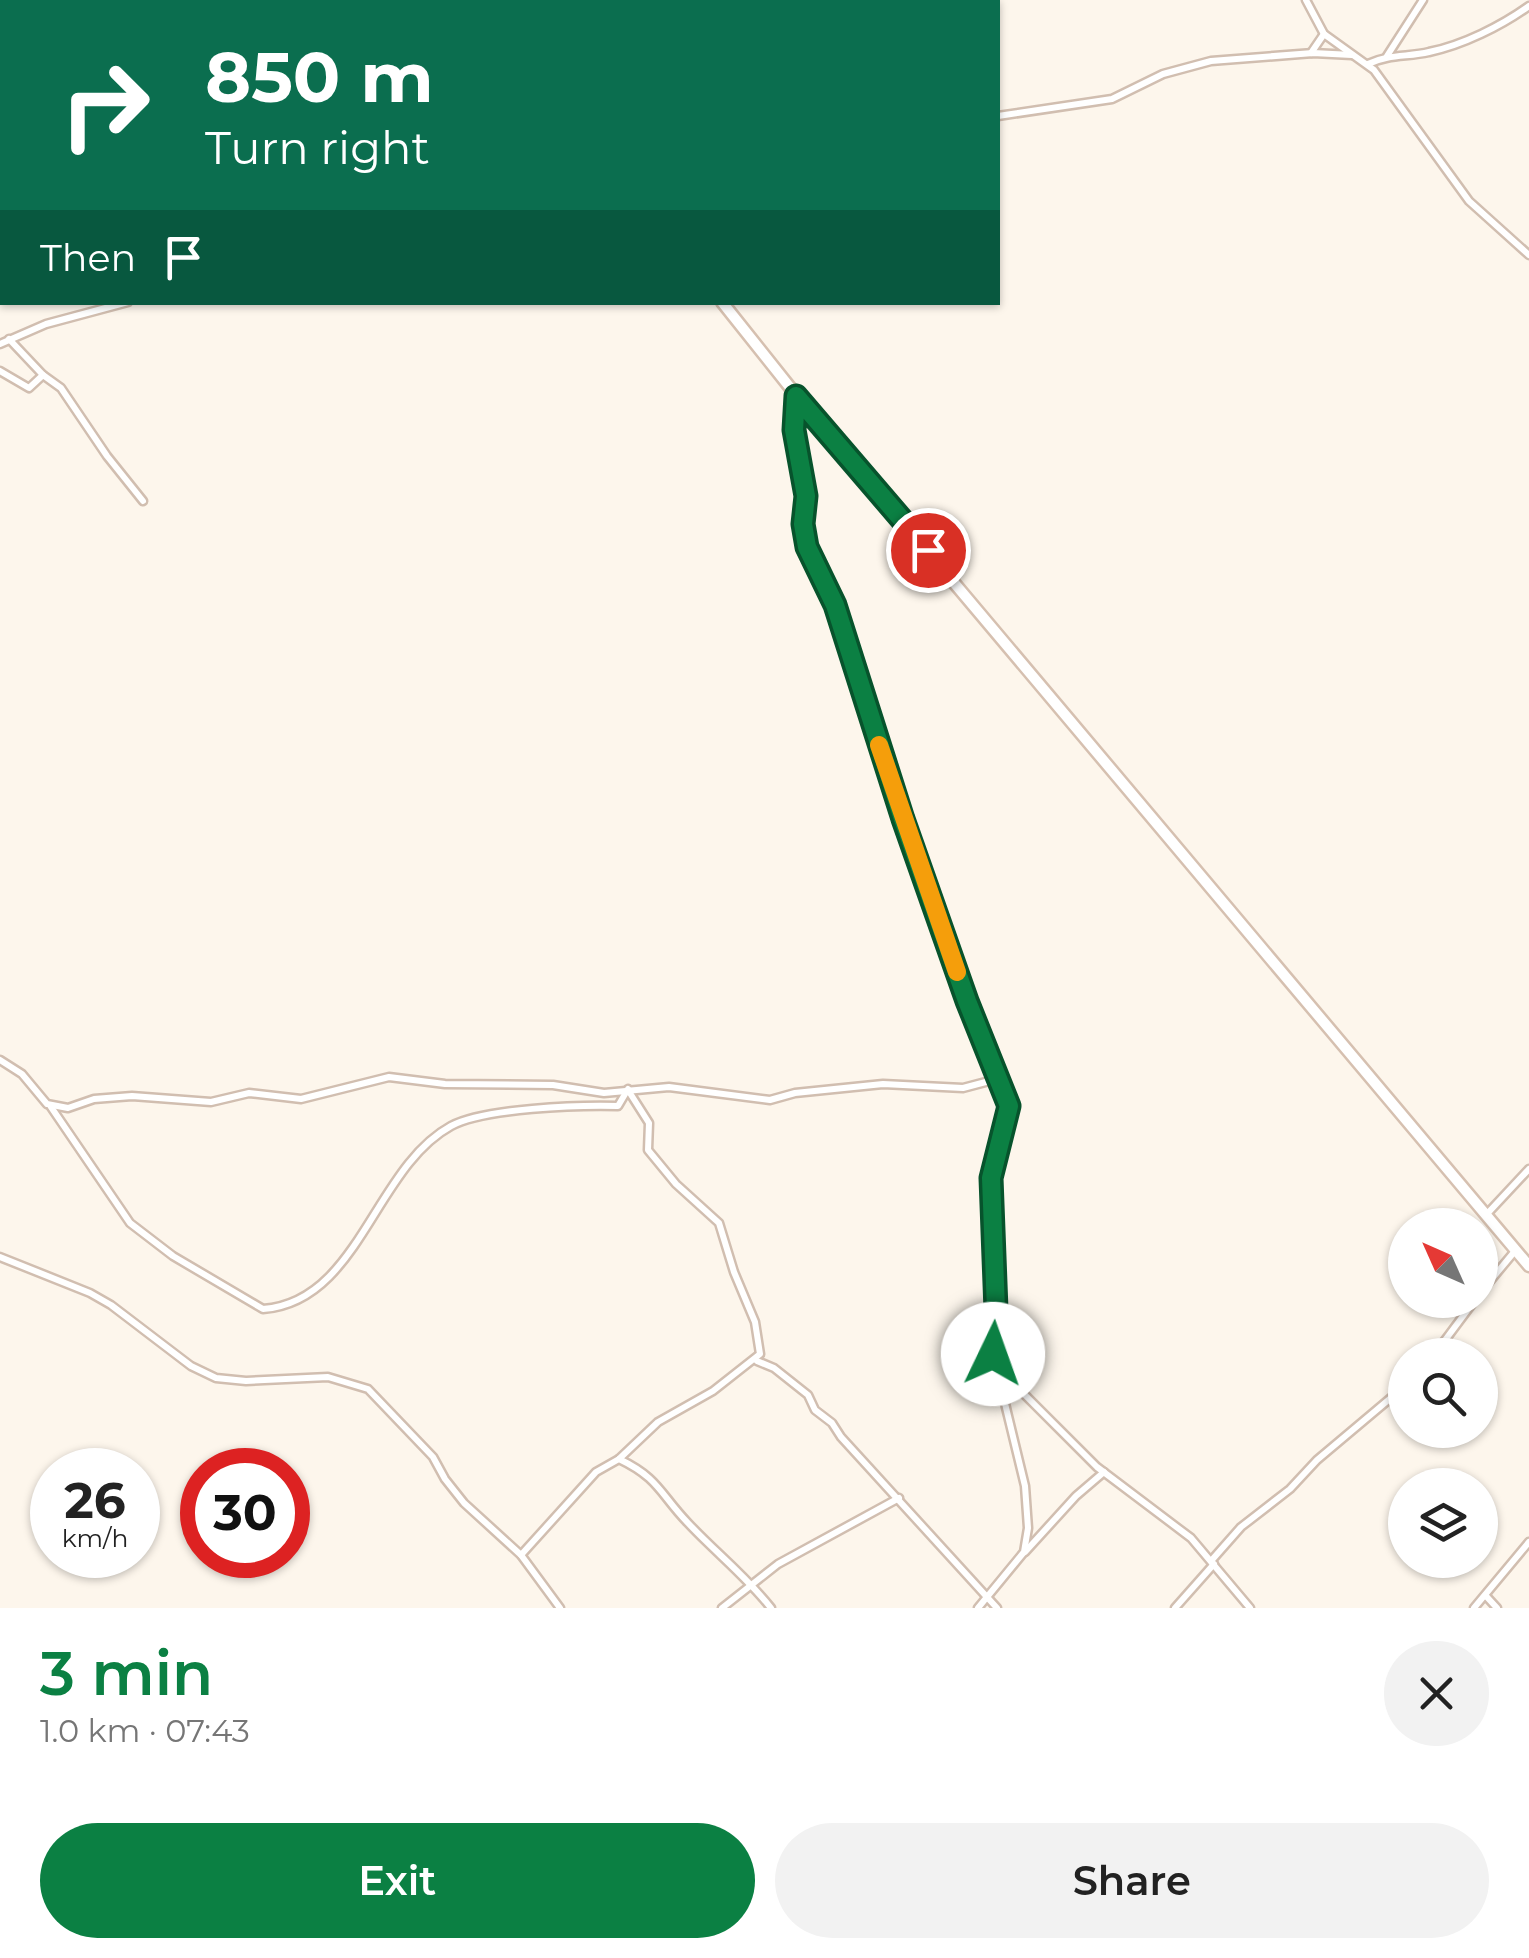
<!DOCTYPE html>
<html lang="en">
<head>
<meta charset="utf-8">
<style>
	:root { --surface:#fff; --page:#f2f2f2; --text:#222; --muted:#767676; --accent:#0b8043 }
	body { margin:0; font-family:Montserrat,sans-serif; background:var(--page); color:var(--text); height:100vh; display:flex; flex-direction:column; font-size:38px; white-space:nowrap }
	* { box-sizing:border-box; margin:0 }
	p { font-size:32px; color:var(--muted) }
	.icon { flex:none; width:55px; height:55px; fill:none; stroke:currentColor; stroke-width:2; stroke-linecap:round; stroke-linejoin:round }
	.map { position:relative; height:1608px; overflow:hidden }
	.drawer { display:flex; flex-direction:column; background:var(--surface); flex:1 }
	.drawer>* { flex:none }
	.guide { position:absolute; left:0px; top:0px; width:1000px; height:305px; box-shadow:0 2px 8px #0004; background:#0b6e4f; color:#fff; overflow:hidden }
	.needle { width:65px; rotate:315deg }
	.tools { position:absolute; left:1388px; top:1208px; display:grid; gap:20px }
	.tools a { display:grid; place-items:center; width:110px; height:110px; border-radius:50%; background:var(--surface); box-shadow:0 2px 8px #0004; font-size:50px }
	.speed { position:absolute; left:30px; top:1448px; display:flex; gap:20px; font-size:50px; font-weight:700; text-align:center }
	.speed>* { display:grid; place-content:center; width:130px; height:130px; border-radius:50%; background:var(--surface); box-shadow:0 2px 8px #0004; line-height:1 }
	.speed small { font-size:25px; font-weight:400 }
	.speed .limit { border:15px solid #d22; background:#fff; color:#111 }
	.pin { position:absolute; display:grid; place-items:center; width:85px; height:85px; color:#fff; margin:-42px; border:5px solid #fff; border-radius:50%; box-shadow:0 2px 10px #0007 }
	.me { position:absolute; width:110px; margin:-55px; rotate:3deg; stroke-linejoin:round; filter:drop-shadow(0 0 8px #0008) }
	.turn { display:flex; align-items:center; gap:35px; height:210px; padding:0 40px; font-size:45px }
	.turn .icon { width:130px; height:130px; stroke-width:2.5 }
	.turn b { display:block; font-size:70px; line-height:85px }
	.then { display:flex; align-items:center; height:95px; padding:0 40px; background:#0003; gap:20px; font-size:38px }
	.round { display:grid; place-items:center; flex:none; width:105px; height:105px; border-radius:52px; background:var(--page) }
	.overview { display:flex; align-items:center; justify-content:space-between; height:170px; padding:0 40px }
	h1 { font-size:60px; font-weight:600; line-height:75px; color:var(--accent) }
	.action { display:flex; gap:20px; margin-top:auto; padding:20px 40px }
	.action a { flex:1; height:115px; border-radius:60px; background:var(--accent); color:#fff; font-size:40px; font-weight:600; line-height:115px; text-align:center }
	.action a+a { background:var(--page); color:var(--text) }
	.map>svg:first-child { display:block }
</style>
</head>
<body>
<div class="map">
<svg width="1529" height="1608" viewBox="0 0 1529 1608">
	<rect width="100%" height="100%" fill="#fdf6ec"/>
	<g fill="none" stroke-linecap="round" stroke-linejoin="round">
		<!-- street casing -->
		<g stroke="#d1beb0" stroke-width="11">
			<g id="street">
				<polyline points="358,0 360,2"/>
				<polyline points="1306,0 1324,34 1374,70 1469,201 1529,255"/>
				<polyline points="47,2 48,0"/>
				<polyline points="1311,53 1324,34"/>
				<polyline points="1387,56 1423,0"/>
				<path d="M1368 64C1389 54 1408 57 1429 52 1463 45 1501 26 1529 6"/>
				<polyline points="0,107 2,102"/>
				<polyline points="998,116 1112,99 1163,74 1211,61 1313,53 1352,55"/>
				<polyline points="9,339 43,375 61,388 107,456 143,501"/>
				<polyline points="0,344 46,324 128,302"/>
				<polyline points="0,371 29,388 43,375"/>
				<polyline points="796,396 795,430 806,496 803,525 807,547 835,605 903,819 967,1001 1009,1106 991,1178 996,1309 993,1354 1025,1486 1028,1528 1024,1552 978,1608"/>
				<polyline points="0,1060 22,1074 47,1104 68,1108 94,1099 132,1096 211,1102 249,1093 301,1099 389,1077 445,1084 553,1085 604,1093 669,1087 770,1100 795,1093 883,1084 963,1088 997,1079"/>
				<path d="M51 1107 130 1223 173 1256 263 1309C359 1302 374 1168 451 1126 484 1108 579 1105 618 1106L628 1089"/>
				<polyline points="1486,1215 1529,1169"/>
				<polyline points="0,1257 90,1293 111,1305 191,1366 216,1378 246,1381 328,1377 368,1389 433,1457 445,1479 464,1503 521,1555 560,1608"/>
				<polyline points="1480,1293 1515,1251"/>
				<polyline points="1434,1355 1475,1300"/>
				<polyline points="757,1361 774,1368 808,1395 815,1410 832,1423 841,1437 997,1608"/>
				<polyline points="996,1366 1097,1467 1191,1538 1250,1608"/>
				<path d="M619 1459C659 1478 660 1494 688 1523 715 1552 746 1576 771 1608"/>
				<polyline points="1025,1552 1076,1496 1104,1472"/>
				<polyline points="521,1555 596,1472 619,1459 658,1422 713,1391 760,1354 755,1322 734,1272 719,1223 676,1184 648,1150 649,1123 628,1090"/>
				<polyline points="1211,1561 1241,1527 1290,1489 1317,1460 1405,1386"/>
				<polyline points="1486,1596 1497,1608"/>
				<polyline points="722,1608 778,1564 899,1498"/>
				<polyline points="1175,1608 1214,1564"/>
				<polyline points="1474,1608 1529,1542"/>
			</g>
		</g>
		<!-- secondary casing -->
		<g stroke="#d6c0b0" stroke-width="15">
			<g id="secondary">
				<polyline points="469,0 471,2"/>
				<polyline points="722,302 796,395 1529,1266"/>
			</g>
		</g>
		<!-- street -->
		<use href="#street" stroke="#fff" stroke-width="6"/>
		<!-- secondary -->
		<use href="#secondary" stroke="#fff" stroke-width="10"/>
	</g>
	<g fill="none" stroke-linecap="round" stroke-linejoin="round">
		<!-- route casing -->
		<g stroke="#07532c" stroke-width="25">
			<polyline id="route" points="928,550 796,396 794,430 806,496 803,524 807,547 835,605 903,819 967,1001 1009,1106 991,1178 996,1310 993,1354"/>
		</g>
		<!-- route -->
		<use href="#route" stroke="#0b8043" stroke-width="18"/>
		<!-- slow -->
		<polyline stroke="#f59e0b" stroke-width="18" points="879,745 957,972"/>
	</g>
</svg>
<div class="tools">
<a><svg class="needle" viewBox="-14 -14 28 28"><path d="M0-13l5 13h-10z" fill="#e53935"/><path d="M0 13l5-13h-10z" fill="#767676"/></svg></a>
<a><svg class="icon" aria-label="search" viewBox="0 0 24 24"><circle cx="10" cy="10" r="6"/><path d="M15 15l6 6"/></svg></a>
<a><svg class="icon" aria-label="layers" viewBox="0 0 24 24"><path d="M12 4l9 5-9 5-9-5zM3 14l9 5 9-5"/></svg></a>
</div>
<div class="speed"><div>26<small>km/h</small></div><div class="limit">30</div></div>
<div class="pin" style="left:928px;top:550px;background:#d93025"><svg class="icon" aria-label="arrive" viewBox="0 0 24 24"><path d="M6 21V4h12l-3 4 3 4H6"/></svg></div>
<svg class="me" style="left:993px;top:1354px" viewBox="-20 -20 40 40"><circle r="19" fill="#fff"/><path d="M0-13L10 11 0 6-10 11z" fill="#0b8043"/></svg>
<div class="guide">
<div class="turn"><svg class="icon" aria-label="right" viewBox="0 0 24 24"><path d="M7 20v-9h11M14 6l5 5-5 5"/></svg><div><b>850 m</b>Turn right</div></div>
<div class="then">Then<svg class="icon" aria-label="arrive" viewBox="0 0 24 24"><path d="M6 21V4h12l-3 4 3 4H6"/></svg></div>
</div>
</div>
<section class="drawer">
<div class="overview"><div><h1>3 min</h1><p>1.0 km · 07:43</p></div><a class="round"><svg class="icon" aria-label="close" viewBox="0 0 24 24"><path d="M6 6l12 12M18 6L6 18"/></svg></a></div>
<div class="action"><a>Exit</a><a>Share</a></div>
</section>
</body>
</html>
